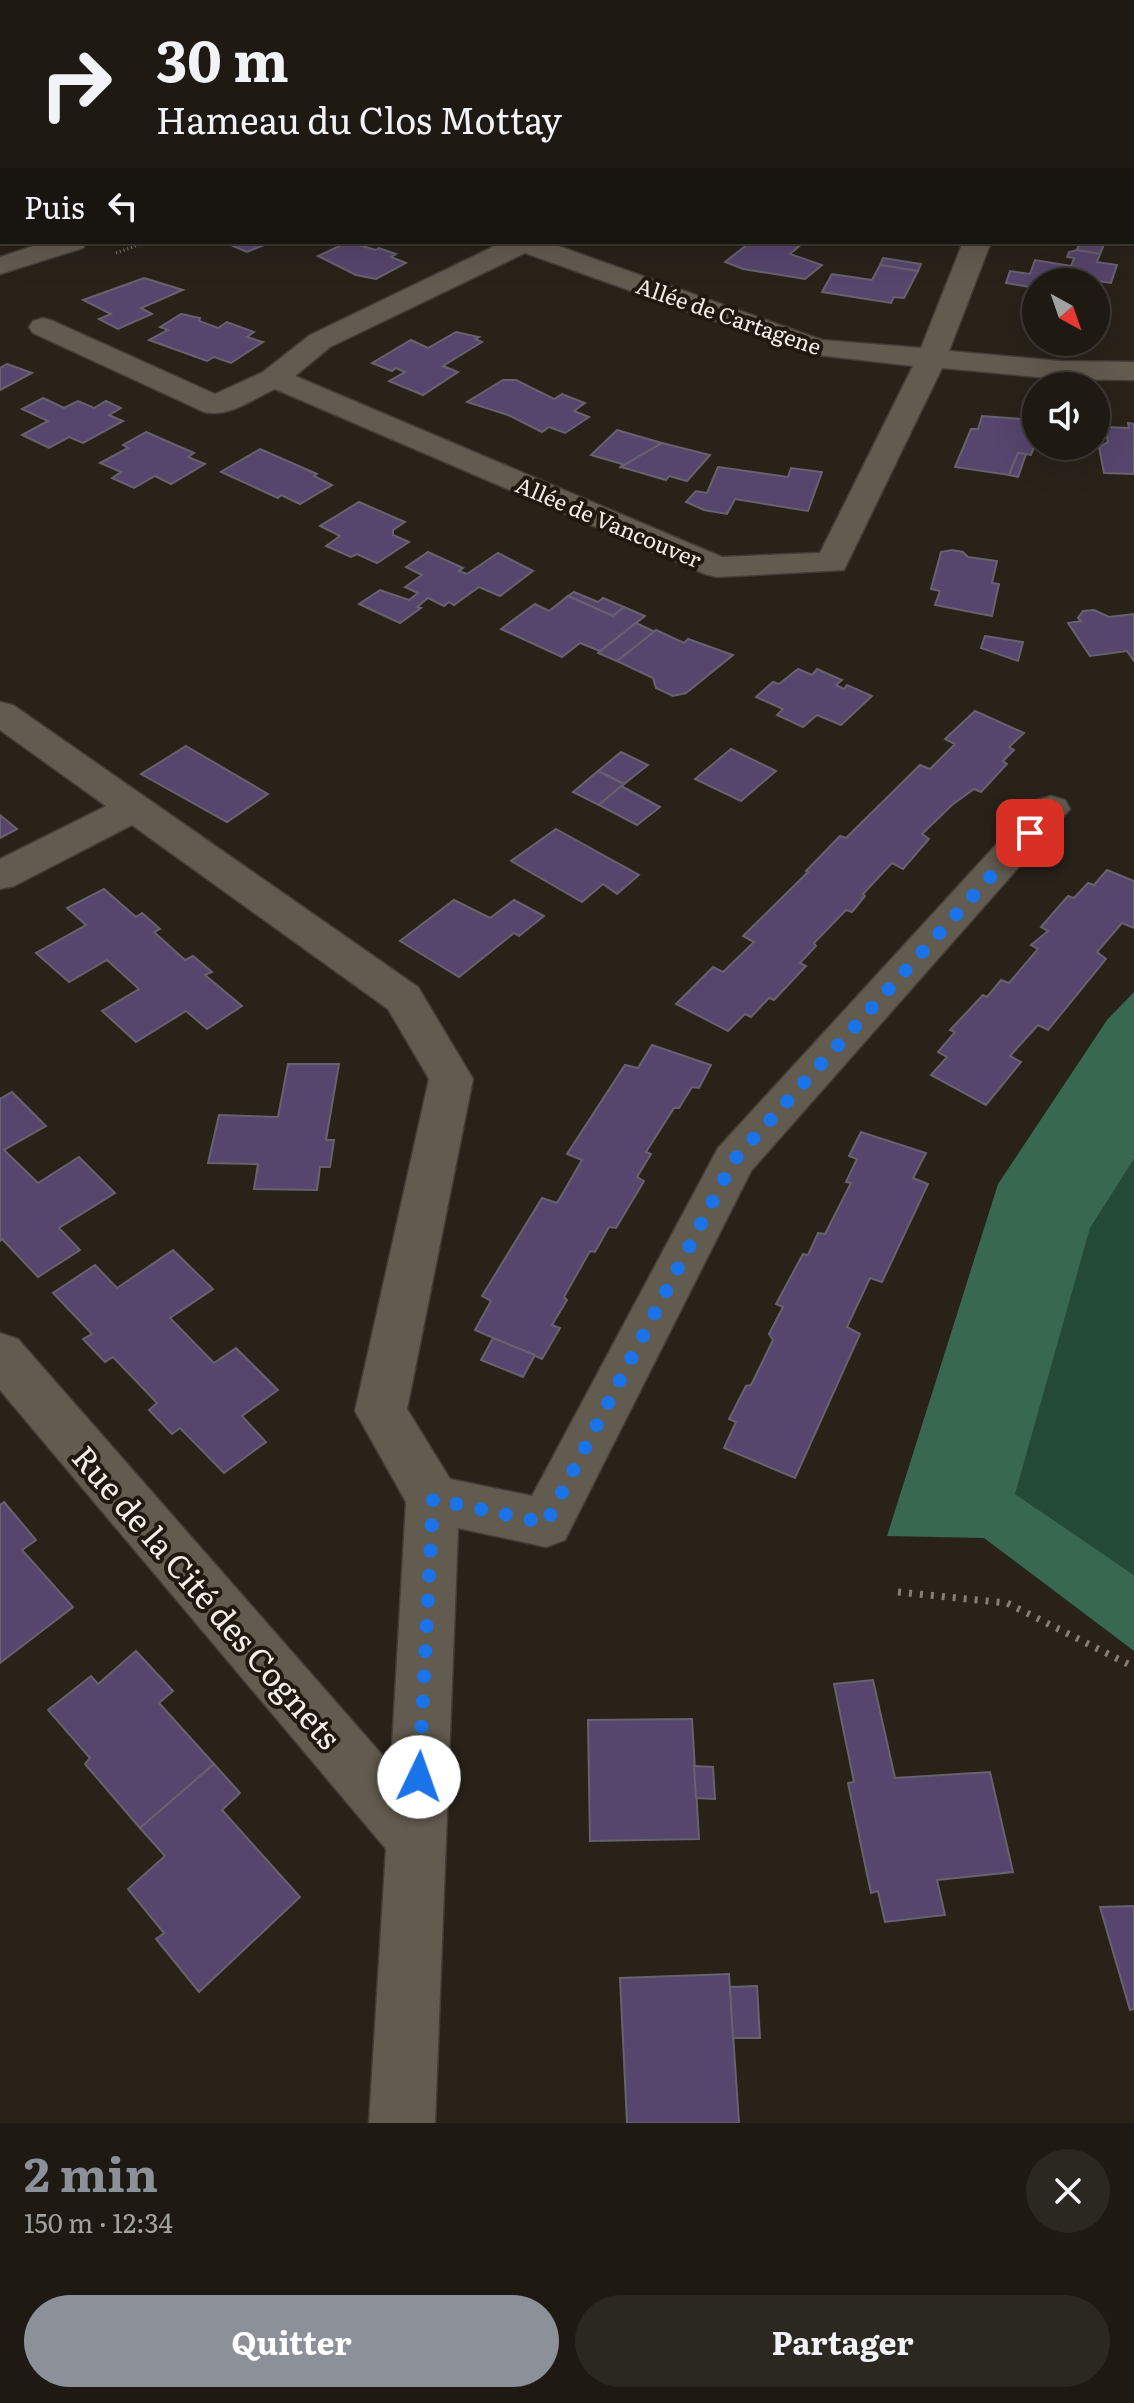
<!DOCTYPE html>
<html lang="fr">
<head>
<meta charset="utf-8">
<style>
	:root { --surface:#1e1a13; --page:#2b2721; --text:#f1f3f6; --muted:#a1a1a0; --line:#3c3833; --accent:#8c9099 }
	body { margin:0; font-family:Literata,serif; background:var(--page); color:var(--text); height:100vh; display:flex; flex-direction:column; font-size:30px; white-space:nowrap }
	* { box-sizing:border-box; margin:0 }
	p { font-size:26px; color:var(--muted) }
	.icon { flex:none; width:44px; height:44px; fill:none; stroke:currentColor; stroke-width:2; stroke-linecap:round; stroke-linejoin:round }
	.map { position:relative; height:2123px; overflow:hidden }
	.panel { display:flex; flex-direction:column; background:var(--surface); flex:1 }
	.panel>* { flex:none }
	.hud { position:absolute; left:0px; top:0px; width:1134px; height:244px; box-shadow:0 8px 32px #0002,0 0 0 2px var(--line); background:#1e1a13; color:var(--text); overflow:hidden }
	.needle { width:52px; rotate:140deg }
	.tools { position:absolute; left:1022px; top:268px; display:grid; gap:16px }
	.tools a { display:grid; place-items:center; width:88px; height:88px; border-radius:50%; background:var(--surface); box-shadow:0 8px 32px #0002,0 0 0 2px var(--line); font-size:40px }
	.pin { position:absolute; display:grid; place-items:center; width:68px; height:68px; color:#fff; margin:-34px; border-radius:16px; box-shadow:0 4px 12px #0006 }
	.me { position:absolute; width:88px; margin:-44px; rotate:3deg; stroke-linejoin:round; filter:drop-shadow(0 0 6px #0008) }
	.turn { display:flex; align-items:center; gap:28px; height:168px; padding:0 24px; font-size:36px }
	.turn .icon { width:104px; height:104px; stroke-width:2.5 }
	.turn b { display:block; font-size:56px; line-height:68px }
	.then { display:flex; align-items:center; height:76px; padding:0 24px; background:#0003; gap:16px; font-size:30px }
	.round { display:grid; place-items:center; flex:none; width:84px; height:84px; border-radius:42px; background:var(--page) }
	.summary { display:flex; align-items:center; justify-content:space-between; height:136px; padding:0 24px }
	h1 { font-size:48px; font-weight:700; line-height:60px; color:var(--accent) }
	.cta { display:flex; gap:16px; margin-top:auto; padding:16px 24px }
	.cta a { flex:1; height:92px; border-radius:48px; background:var(--accent); color:#fff; font-size:32px; font-weight:700; line-height:92px; text-align:center }
	.cta a+a { background:var(--page); color:var(--text) }
	.map>svg:first-child { display:block }
</style>
</head>
<body>
<div class="map">
<svg width="1134" height="2123" viewBox="0 0 1134 2123">
	<rect width="100%" height="100%" fill="#282219"/>
	<!-- green -->
	<polygon fill="#234a36" points="1134,1159 1134,1575 1014,1494 1090,1227"/>
	<!-- forest -->
	<polygon fill="#38684f" points="1134,992 1134,1159 1090,1228 1015,1494 1134,1575 1134,1651 984,1538 887,1536 998,1184 1107,1020"/>
	<!-- building -->
	<g fill="#56456c" stroke="#67626e" stroke-width="2">
		<polygon points="224,242 271,242 247,252"/>
		<polygon points="348,242 376,250 379,248 396,254 391,257 406,263 376,279 356,275 318,256"/>
		<polygon points="760,242 802,244 790,254 822,265 805,279 743,269 725,262 749,243 756,245"/>
		<polygon points="1080,242 1105,242 1100,254 1077,250"/>
		<polygon points="1077,250 1100,254 1097,262 1117,265 1111,283 1091,280 1036,282 1036,297 1026,296 1030,287 1006,283 1010,271 1030,274 1035,260 1071,266 1074,258 1067,257 1069,252"/>
		<polygon points="883,258 921,264 918,271 880,265"/>
		<polygon points="880,265 918,271 904,298 894,297 891,303 822,292 832,274 872,280"/>
		<polygon points="144,278 183,290 141,308 152,314 118,329 99,319 111,314 83,300"/>
		<polygon points="181,314 200,318 199,321 218,328 227,322 254,332 247,337 263,342 231,363 214,357 207,361 149,340 168,330 160,327"/>
		<polygon points="456,332 479,337 475,339 482,342 443,366 458,372 423,395 389,381 405,372 396,368 392,371 372,363 411,340 428,348"/>
		<polygon points="7,364 32,373 0,390 0,368"/>
		<polygon points="503,380 516,380 554,399 562,394 585,403 574,411 589,417 565,433 549,427 542,432 508,415 467,402"/>
		<polygon points="43,398 64,408 78,401 94,408 106,401 121,408 109,415 123,421 83,443 69,437 49,448 22,435 48,421 22,409"/>
		<polygon points="982,416 1036,420 1036,442 1031,455 1018,453 1009,475 955,467 971,429 978,429"/>
		<polygon points="1128,423 1134,424 1134,474 1104,473 1099,447 1108,442 1105,427 1129,428"/>
		<polygon points="617,430 662,443 621,467 622,464 591,455"/>
		<polygon points="146,432 194,453 188,457 205,464 171,484 155,476 134,488 112,478 121,472 100,463 128,448 123,445"/>
		<polygon points="662,443 710,455 687,481 669,476 666,480 621,467"/>
		<polygon points="260,449 317,474 314,476 332,485 300,504 281,495 278,498 221,472"/>
		<polygon points="1018,453 1026,454 1018,477 1009,475"/>
		<polygon points="718,467 788,477 791,468 822,472 808,511 735,499 727,514 704,510 686,502 696,491 707,493"/>
		<polygon points="359,502 405,522 393,530 393,535 409,542 377,563 357,554 351,557 326,546 340,536 320,526"/>
		<polygon points="952,550 963,552 968,557 997,561 992,583 999,584 992,616 935,605 940,591 931,589 941,552"/>
		<polygon points="428,552 463,568 459,571 467,574 498,553 533,571 500,596 479,587 454,605 449,602 444,606 428,598 417,607 421,608 400,623 359,604 380,590 409,600 418,593 405,587 422,575 406,567"/>
		<polygon points="574,592 598,602 603,598 624,607 613,616 568,596"/>
		<polygon points="568,596 613,616 624,607 645,616 600,651 580,643 562,657 501,629 535,604 549,611"/>
		<polygon points="1094,610 1109,617 1134,614 1134,661 1127,651 1090,656 1068,623 1081,621 1078,618 1083,611"/>
		<polygon points="636,623 655,632 617,661 598,653"/>
		<polygon points="656,630 684,643 688,639 733,655 686,693 673,696 656,688 653,678 617,661"/>
		<polygon points="985,636 1023,642 1018,661 981,648"/>
		<polygon points="798,669 812,675 817,669 842,680 836,685 844,689 847,685 872,696 841,725 817,715 803,727 777,715 783,709 756,697 773,682 779,684"/>
		<polygon points="975,711 1024,733 1009,747 1014,750 1003,761 1007,764 981,792 974,789 952,805 922,834 929,839 903,869 892,863 863,894 865,896 852,912 846,910 814,943 816,946 800,963 806,966 774,1000 769,998 751,1017 745,1014 728,1031 676,1004 713,967 723,972 754,942 743,936 808,872 806,871 840,836 846,838 920,765 930,769 955,744 945,739"/>
		<polygon points="186,746 268,794 227,822 141,774"/>
		<polygon points="731,749 776,771 741,801 695,779"/>
		<polygon points="621,752 648,765 624,784 598,771"/>
		<polygon points="598,771 624,784 599,805 573,792"/>
		<polygon points="621,786 660,807 637,825 599,805"/>
		<polygon points="0,815 17,829 0,838"/>
		<polygon points="556,829 639,875 617,894 603,884 582,902 511,861"/>
		<polygon points="1107,870 1134,881 1134,928 1122,923 1097,952 1106,959 1048,1030 1038,1025 1010,1056 1021,1062 986,1105 931,1075 947,1057 938,1052 955,1032 950,1030 983,995 987,997 1001,980 1009,983 1038,949 1031,945 1048,931 1041,927 1068,896 1074,898 1088,883 1094,885"/>
		<polygon points="104,889 136,917 142,913 160,929 154,932 185,960 193,956 212,972 205,975 242,1006 207,1029 186,1011 136,1042 102,1011 139,989 107,960 69,982 36,953 86,925 67,908"/>
		<polygon points="454,900 490,918 514,900 544,916 519,936 514,933 459,977 400,941"/>
		<polygon points="652,1045 711,1065 699,1088 692,1087 679,1108 674,1108 646,1152 651,1154 637,1177 644,1181 616,1228 609,1227 595,1252 590,1251 564,1297 567,1300 552,1325 560,1328 542,1359 475,1330 491,1301 482,1296 542,1198 557,1203 582,1160 567,1154 625,1065 638,1068"/>
		<polygon points="288,1064 339,1064 326,1140 334,1140 330,1167 320,1167 317,1190 254,1189 258,1164 208,1163 219,1115 278,1117"/>
		<polygon points="12,1092 46,1126 4,1150 38,1183 79,1157 115,1193 59,1228 80,1250 38,1277 2,1239 0,1241 0,1099"/>
		<polygon points="861,1132 926,1153 913,1178 928,1184 882,1282 870,1278 847,1327 860,1334 795,1478 724,1448 736,1422 729,1419 746,1386 751,1385 773,1340 769,1334 783,1307 776,1304 803,1254 808,1255 818,1233 825,1234 851,1183 846,1182 857,1159 849,1156"/>
		<polygon points="173,1250 213,1289 170,1318 214,1363 236,1348 278,1390 242,1416 266,1442 224,1473 180,1428 172,1434 149,1410 157,1403 113,1357 105,1362 83,1339 92,1334 53,1293 95,1265 117,1288"/>
		<polygon points="493,1338 535,1355 523,1377 481,1360"/>
		<polygon points="4,1502 36,1540 22,1550 73,1607 0,1663 0,1505"/>
		<polygon points="136,1651 173,1691 159,1703 214,1764 140,1828 85,1764 90,1758 48,1710 91,1676 98,1684"/>
		<polygon points="873,1680 895,1778 990,1772 1013,1872 937,1880 945,1915 885,1922 878,1891 871,1893 848,1783 854,1782 834,1684"/>
		<polygon points="692,1719 699,1839 590,1841 588,1720"/>
		<polygon points="214,1764 240,1793 222,1810 300,1897 199,1992 156,1939 164,1933 128,1889 165,1856 140,1828"/>
		<polygon points="694,1766 713,1767 715,1799 696,1798"/>
		<polygon points="1134,1906 1134,2009 1130,2010 1100,1907"/>
		<polygon points="729,1974 739,2123 627,2123 620,1978"/>
		<polygon points="757,1986 760,2038 733,2038 730,1987"/>
	</g>
	<g fill="none" stroke-linecap="round" stroke-linejoin="round">
		<!-- street casing -->
		<g stroke="#423e36" stroke-width="3">
			<g id="street">
				<polygon points="33,0 58,0 59,2 34,2"/>
				<polygon points="591,0 616,0 590,2"/>
				<polygon points="963,0 987,0 962,2"/>
				<polygon points="1041,0 1068,0 1069,2 1042,2"/>
				<polygon points="1132,17 1134,18 1134,32 1132,31"/>
				<rect x="0" y="51" width="2" height="14"/>
				<rect x="0" y="86" width="2" height="15"/>
				<rect x="1132" y="214" width="2" height="17"/>
				<polygon points="46,242 87,242 83,248 0,274 0,257"/>
				<path d="M503 242H547L822 340 921 348 963 242H991L949 351 1060 361 1134 362V380L1060 379 942 368 844 570 717 577 705 574 275 389C253 399 228 418 204 412L33 333 29 327 33 321 43 318 53 321 215 394 263 372 310 335ZM525 253 808 354 913 366 820 553 722 557 295 376 330 347Z"/>
				<polygon points="0,702 13,705 418,987 473,1079 407,1409 450,1479 532,1496 718,1148 1037,800 1051,796 1065,800 1070,809 751,1171 565,1540 546,1547 458,1528 435,2123 369,2123 386,1849 0,1390 0,1333 18,1339 391,1765 406,1502 355,1411 429,1079 388,1009 132,825 14,886 0,889 0,859 106,806 0,730"/>
			</g>
		</g>
		<!-- path-far1 -->
		<polyline stroke="#847f77" stroke-width="3" stroke-dasharray="1 3" stroke-linecap="butt" points="116,253 147,242"/>
		<!-- path -->
		<polyline stroke="#847f77" stroke-width="7" stroke-dasharray="3 8" stroke-linecap="butt" points="898,1592 1007,1603 1134,1667"/>
		<!-- street -->
		<use href="#street" fill="#625b50" fill-rule="evenodd"/>
	</g>
	<g fill="none" stroke-linecap="round" stroke-linejoin="round">
		<!-- route -->
		<polyline stroke="#1a73e8" stroke-width="14" stroke-dasharray="0 25.2" points="419,1777 433,1499 546,1523 734,1160 1030,833"/>
	</g>
	<g text-anchor="middle" dominant-baseline="central" stroke-width="8" stroke-linejoin="round" paint-order="stroke">
		<!-- far-street labels -->
		<g font-size="22" fill="#f2eee7" stroke="#1f1910">
			<text transform="translate(729 315) rotate(19)">Allée de Cartagene</text>
			<text transform="translate(609 521) rotate(23)">Allée de Vancouver</text>
		</g>
		<!-- near-street labels -->
		<g font-size="32" fill="#f2eee7" stroke="#1f1910">
			<text transform="translate(208 1596) rotate(49)">Rue de la Cité des Cognets</text>
		</g>
	</g>
</svg>
<div class="tools">
<a><svg class="needle" viewBox="-14 -14 28 28"><path d="M0-13l5 13h-10z" fill="#e53935"/><path d="M0 13l5-13h-10z" fill="#a1a1a0"/></svg></a>
<a><svg class="icon" aria-label="sound" viewBox="0 0 24 24"><path d="M4 9h4l5-4v14l-5-4H4zM17 9q2 3 0 6"/></svg></a>
</div>
<div class="pin" style="left:1030px;top:833px;background:#d93025"><svg class="icon" aria-label="arrive" viewBox="0 0 24 24"><path d="M6 21V4h12l-3 4 3 4H6"/></svg></div>
<svg class="me" style="left:419px;top:1777px" viewBox="-20 -20 40 40"><circle r="19" fill="#fff"/><path d="M0-13L10 11 0 6-10 11z" fill="#1a73e8"/></svg>
<div class="hud">
<div class="turn"><svg class="icon" aria-label="right" viewBox="0 0 24 24"><path d="M7 20v-9h11M14 6l5 5-5 5"/></svg><div><b>30 m</b>Hameau du Clos Mottay</div></div>
<div class="then">Puis<svg class="icon" aria-label="left" viewBox="0 0 24 24"><path d="M17 20v-9H6M10 6l-5 5 5 5"/></svg></div>
</div>
</div>
<section class="panel">
<div class="summary"><div><h1>2 min</h1><p>150 m · 12:34</p></div><a class="round"><svg class="icon" aria-label="close" viewBox="0 0 24 24"><path d="M6 6l12 12M18 6L6 18"/></svg></a></div>
<div class="cta"><a>Quitter</a><a>Partager</a></div>
</section>
</body>
</html>
